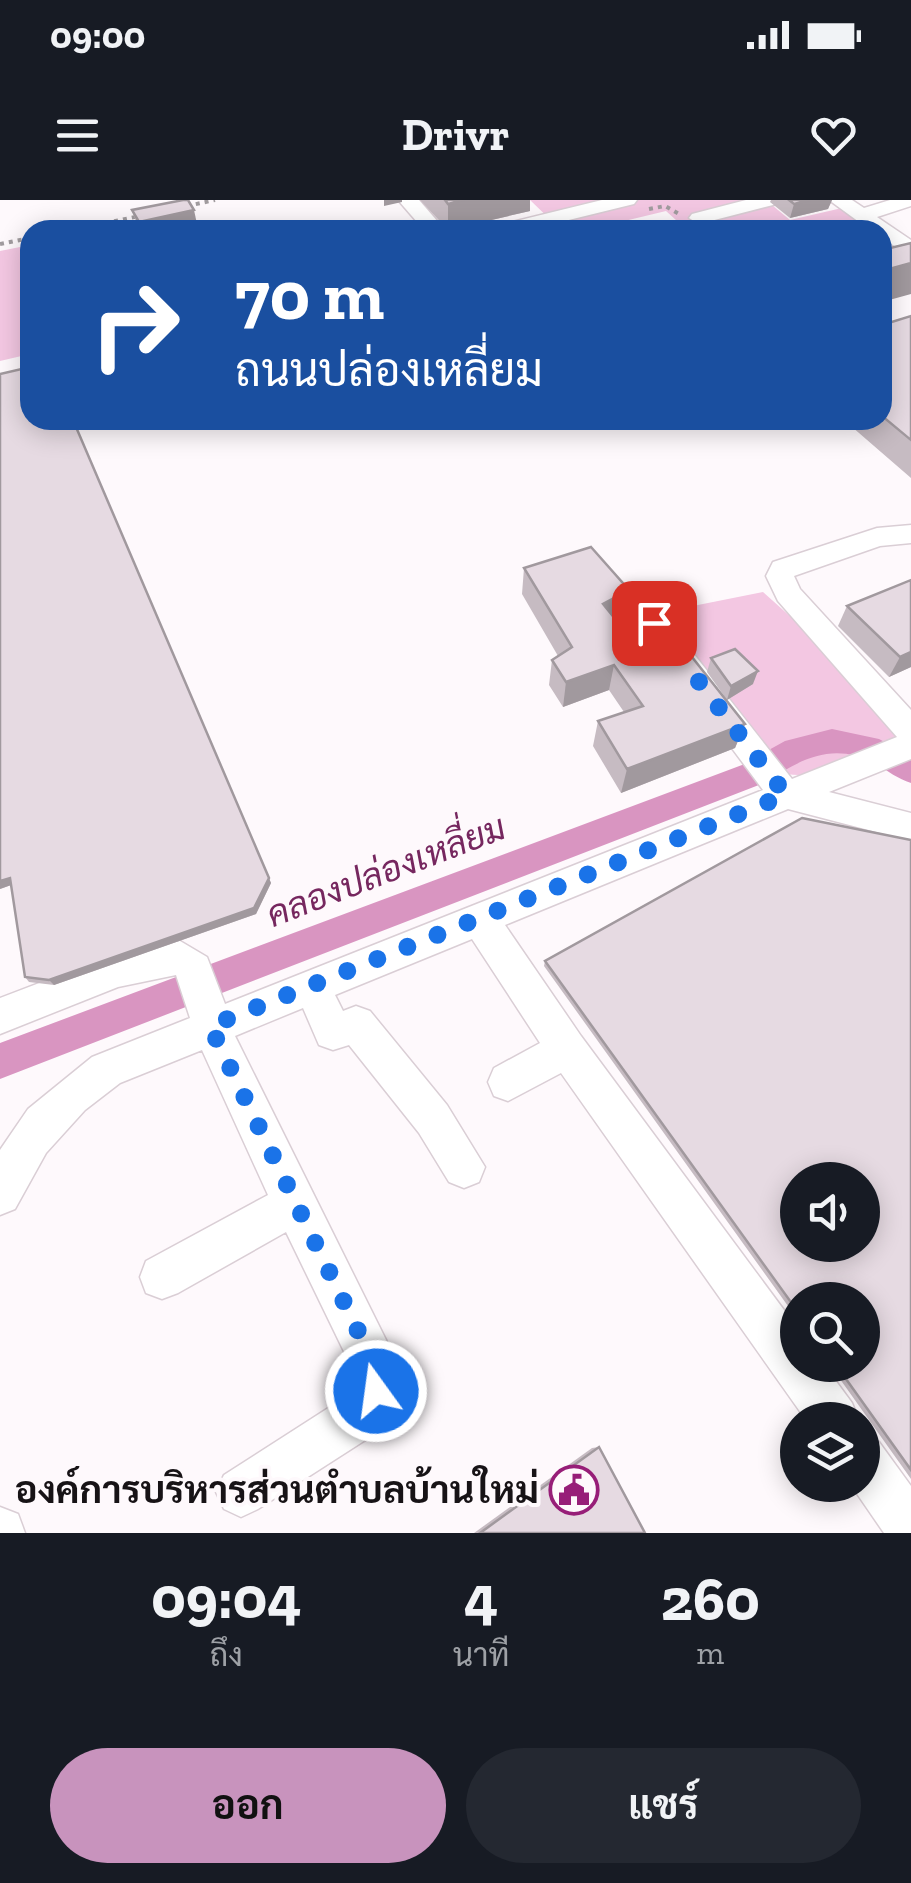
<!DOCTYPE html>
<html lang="th">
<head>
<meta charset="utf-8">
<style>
	:root { --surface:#171b24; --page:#242831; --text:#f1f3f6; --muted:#9ea1a6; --accent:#c893bd }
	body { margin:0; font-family:"Zilla Slab",Sarabun,serif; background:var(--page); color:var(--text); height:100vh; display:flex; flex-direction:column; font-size:38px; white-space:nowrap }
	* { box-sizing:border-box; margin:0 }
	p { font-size:32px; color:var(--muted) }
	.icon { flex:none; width:55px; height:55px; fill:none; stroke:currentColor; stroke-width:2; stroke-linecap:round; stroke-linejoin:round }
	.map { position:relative; height:1333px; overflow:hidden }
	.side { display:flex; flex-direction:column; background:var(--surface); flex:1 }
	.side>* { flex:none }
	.banner { position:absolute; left:20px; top:20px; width:872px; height:210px; border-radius:30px; box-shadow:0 5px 25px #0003; background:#1a4fa0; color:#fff; overflow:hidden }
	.tools { position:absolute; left:780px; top:962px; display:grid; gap:20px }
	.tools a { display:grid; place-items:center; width:100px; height:100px; border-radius:50%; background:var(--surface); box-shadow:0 5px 25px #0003; font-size:50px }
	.pin { position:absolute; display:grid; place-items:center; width:85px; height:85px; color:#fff; margin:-42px; border-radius:20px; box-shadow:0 5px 15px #0006 }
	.me { position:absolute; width:110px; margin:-55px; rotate:346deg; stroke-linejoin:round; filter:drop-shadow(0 0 8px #0008) }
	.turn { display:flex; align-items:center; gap:35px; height:210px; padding:0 50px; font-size:45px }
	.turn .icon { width:130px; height:130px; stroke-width:2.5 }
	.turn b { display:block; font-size:70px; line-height:85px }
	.eta { display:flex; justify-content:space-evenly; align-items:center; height:170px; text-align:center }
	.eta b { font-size:60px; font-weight:700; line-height:70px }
	.cta { display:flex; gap:20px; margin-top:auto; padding:20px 50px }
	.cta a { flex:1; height:115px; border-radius:60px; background:var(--accent); color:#111; font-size:40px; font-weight:700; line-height:115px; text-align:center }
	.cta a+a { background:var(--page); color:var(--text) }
	.status { display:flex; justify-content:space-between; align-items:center; height:70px; padding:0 50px; background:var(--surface); direction:ltr }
	.status svg { height:28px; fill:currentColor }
	header { display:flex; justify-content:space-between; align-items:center; height:130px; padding:0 50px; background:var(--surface); font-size:45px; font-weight:700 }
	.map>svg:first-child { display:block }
</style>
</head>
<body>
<div class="status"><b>09:00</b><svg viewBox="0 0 49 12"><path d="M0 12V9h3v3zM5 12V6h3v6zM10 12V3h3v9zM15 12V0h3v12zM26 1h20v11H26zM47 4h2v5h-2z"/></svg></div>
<header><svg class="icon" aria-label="menu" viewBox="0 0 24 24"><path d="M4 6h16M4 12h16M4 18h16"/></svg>Drivr<svg class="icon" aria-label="heart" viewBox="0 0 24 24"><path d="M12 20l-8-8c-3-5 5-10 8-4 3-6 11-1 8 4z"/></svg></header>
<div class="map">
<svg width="911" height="1333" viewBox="0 0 911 1333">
	<rect width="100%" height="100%" fill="#fef9fc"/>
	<!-- green -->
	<g fill="#f3c7e2">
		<polygon points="530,0 766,0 790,20 842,8 871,30 687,30 666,11 587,30 556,30 559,28"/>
		<polygon points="30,45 30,154 0,161 0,51"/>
		<path d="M763 392 811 435 900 535C862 552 818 587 776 571L658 413Z"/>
	</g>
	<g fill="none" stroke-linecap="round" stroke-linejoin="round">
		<!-- canal -->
		<path fill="#d995c1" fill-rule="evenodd" d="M832 529 879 539 911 556V583C898 579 888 571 876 564 833 541 801 559 764 583L0 879V843L742 565 785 541Z"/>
		<!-- minor casing -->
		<g stroke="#daced5" stroke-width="3">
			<g id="minor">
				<polygon points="398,0 419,0 445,30 424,30"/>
				<polygon points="602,0 637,0 634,4 528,30 493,30 496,26"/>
				<polygon points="746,0 780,0 777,4 699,24 689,18 692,14"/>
				<polygon points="829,0 852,0 864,8 890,0 911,0 911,6 877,17 911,40 911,55 882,39 882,30 870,30"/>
				<polygon points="911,325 911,343 880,346 794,376 800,389 911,510 911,559 829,592 911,613 911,641 788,609 505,725 581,836 798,1129 798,1165 824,1165 852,1203 859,1220 806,1220 561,873 508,901 494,896 488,882 494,868 540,843 472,739 335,795 343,811 356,806 370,811 447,905 485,967 479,982 464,988 449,982 419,933 349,845 333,850 319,845 303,808 235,836 391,1150 398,1166 400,1191 381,1230 258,1309 241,1317 224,1309 216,1292 224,1275 347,1196 352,1187 352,1168 286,1032 178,1093 162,1099 146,1093 140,1077 146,1061 268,995 202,850 120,883 85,910 46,953 15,1009 0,1015 0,950 28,909 92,857 190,818 176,775 118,787 0,834 0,798 118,753 180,741 207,757 225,804 763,590 644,430 639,423 644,416 654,413 664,416 792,579 897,537 778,401 766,376 773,362 877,328"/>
				<polygon points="862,1235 879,1242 911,1286 911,1333 884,1333 851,1285 862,1285"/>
				<polygon points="0,1307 18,1314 25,1333 0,1333"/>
			</g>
		</g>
		<!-- path -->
		<g stroke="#a19c9f" stroke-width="4" stroke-dasharray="4 5" stroke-linecap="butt">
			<polyline points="187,6 215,0"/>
			<polyline points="649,9 665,6 679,14"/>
			<polyline points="70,30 140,16"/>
			<polyline points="0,44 30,38"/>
		</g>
		<!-- minor -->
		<use href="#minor" fill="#fff" fill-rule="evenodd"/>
	</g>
	<!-- wall -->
	<g fill="#c6bbc2">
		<polygon points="420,0 530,0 530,11 448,30"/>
		<polygon points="771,0 832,0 828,9 790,18 770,2"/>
		<polygon points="132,10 197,24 171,30 139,30"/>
		<polygon points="911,116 911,278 844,220 882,220 882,125"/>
		<polygon points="0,174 271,683 256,714 54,785 29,782 25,777 11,685 0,689"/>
		<polygon points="524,368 624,416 616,420 629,436 745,524 735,548 621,593 593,546 598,521 624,512 609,490 563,507 549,485 552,460 558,456 522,394"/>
		<polygon points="847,406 911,467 889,477 838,426"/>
		<polygon points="711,458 753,484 727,500 707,472"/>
		<polygon points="911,640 911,1279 830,1165 862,1165 798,1100 798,1120 544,766 545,761"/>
		<polygon points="599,1247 645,1333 474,1333 592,1248"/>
	</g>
	<!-- shaded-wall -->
	<g fill="#a1999e">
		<polygon points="384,0 402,0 402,2 384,6"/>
		<polygon points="464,0 530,0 530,11 448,30 448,4"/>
		<polygon points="810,0 832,0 828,9 790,18 794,4"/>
		<polygon points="194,10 197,24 171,30 141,30 139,22"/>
		<polygon points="911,63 911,94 882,102 882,71"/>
		<polygon points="629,390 624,416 598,430 603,404"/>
		<polygon points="911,452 911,467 889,477 900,457"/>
		<polygon points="614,465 609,490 563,507 566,482"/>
		<polygon points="758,471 753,484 727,500 731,486"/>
		<polygon points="745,524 735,548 621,593 627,569"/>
		<polygon points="10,678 14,684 0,689 0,681"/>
		<polygon points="269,678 271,683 256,714 54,785 49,780"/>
	</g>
	<!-- building -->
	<g fill="#e6dae2" stroke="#a1999e" stroke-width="2.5" fill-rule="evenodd">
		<polygon points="183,0 188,0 194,10 139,22 132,10"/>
		<polygon points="445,0 464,0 448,4"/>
		<polygon points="789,0 810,0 794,4"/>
		<polygon points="911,43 911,63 882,71 882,50"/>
		<polygon points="911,116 911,240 882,216 882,125"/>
		<polygon points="30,167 30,220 73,220 269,678 254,708 49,780 25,777 10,678 0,681 0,174"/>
		<polygon points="591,347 629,390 603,404 629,436 665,423 745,524 627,569 598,521 643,506 614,465 566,482 552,460 572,447 524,368"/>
		<polygon points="911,380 911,452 900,457 847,406"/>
		<polygon points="735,449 758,471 731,486 711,458"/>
		<path d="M802 618 911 640V1270L836 1165H862V1100H798V1112L545 761ZM798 980H862V1045H798Z"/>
		<polygon points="599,1247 645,1333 480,1333"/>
	</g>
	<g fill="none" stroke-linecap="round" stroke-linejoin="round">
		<!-- route -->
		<polyline stroke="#1a73e8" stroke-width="18" stroke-dasharray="0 32.4" points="376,1191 375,1166 210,826 786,595 654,423"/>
	</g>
	<!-- icons -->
	<defs>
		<g id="civic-ring" transform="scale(2.5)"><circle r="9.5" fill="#fef9fc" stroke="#971e78" stroke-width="1.5"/><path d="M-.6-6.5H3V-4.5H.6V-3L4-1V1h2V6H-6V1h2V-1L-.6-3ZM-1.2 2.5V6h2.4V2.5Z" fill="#971e78"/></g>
	</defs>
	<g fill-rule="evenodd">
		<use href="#civic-ring" x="574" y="1290"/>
	</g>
	<g text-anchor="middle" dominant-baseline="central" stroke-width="8" stroke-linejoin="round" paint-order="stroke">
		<!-- water labels -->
		<g font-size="35" font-style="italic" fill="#76275f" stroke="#fef9fc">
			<text transform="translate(386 671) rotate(-21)">คลองปล่องเหลี่ยม</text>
		</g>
		<!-- near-poi labels -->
		<g font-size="38" font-weight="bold" fill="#171316" stroke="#fef9fc" text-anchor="end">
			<text x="539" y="1290">องค์การบริหารส่วนตำบลบ้านใหม่</text>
		</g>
	</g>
</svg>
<div class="tools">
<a><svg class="icon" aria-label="sound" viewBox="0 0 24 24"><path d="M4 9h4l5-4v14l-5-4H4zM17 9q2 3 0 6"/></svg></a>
<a><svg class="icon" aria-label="search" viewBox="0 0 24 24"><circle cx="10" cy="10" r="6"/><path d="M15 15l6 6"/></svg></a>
<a><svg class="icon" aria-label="layers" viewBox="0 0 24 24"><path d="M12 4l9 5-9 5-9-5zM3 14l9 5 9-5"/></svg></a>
</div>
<div class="pin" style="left:654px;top:423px;background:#d93025"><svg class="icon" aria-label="arrive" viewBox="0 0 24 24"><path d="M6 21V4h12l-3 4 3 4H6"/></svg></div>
<svg class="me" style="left:376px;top:1191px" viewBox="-20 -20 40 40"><circle r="17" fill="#1a73e8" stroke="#fff" stroke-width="3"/><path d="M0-11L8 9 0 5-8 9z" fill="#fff"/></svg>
<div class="banner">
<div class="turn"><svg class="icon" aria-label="right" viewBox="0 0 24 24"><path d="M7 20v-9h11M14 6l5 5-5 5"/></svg><div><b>70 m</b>ถนนปล่องเหลี่ยม</div></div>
</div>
</div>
<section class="side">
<div class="eta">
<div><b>09:04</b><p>ถึง</p></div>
<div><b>4</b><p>นาที</p></div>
<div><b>260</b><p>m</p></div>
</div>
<div class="cta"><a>ออก</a><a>แชร์</a></div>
</section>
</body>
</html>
